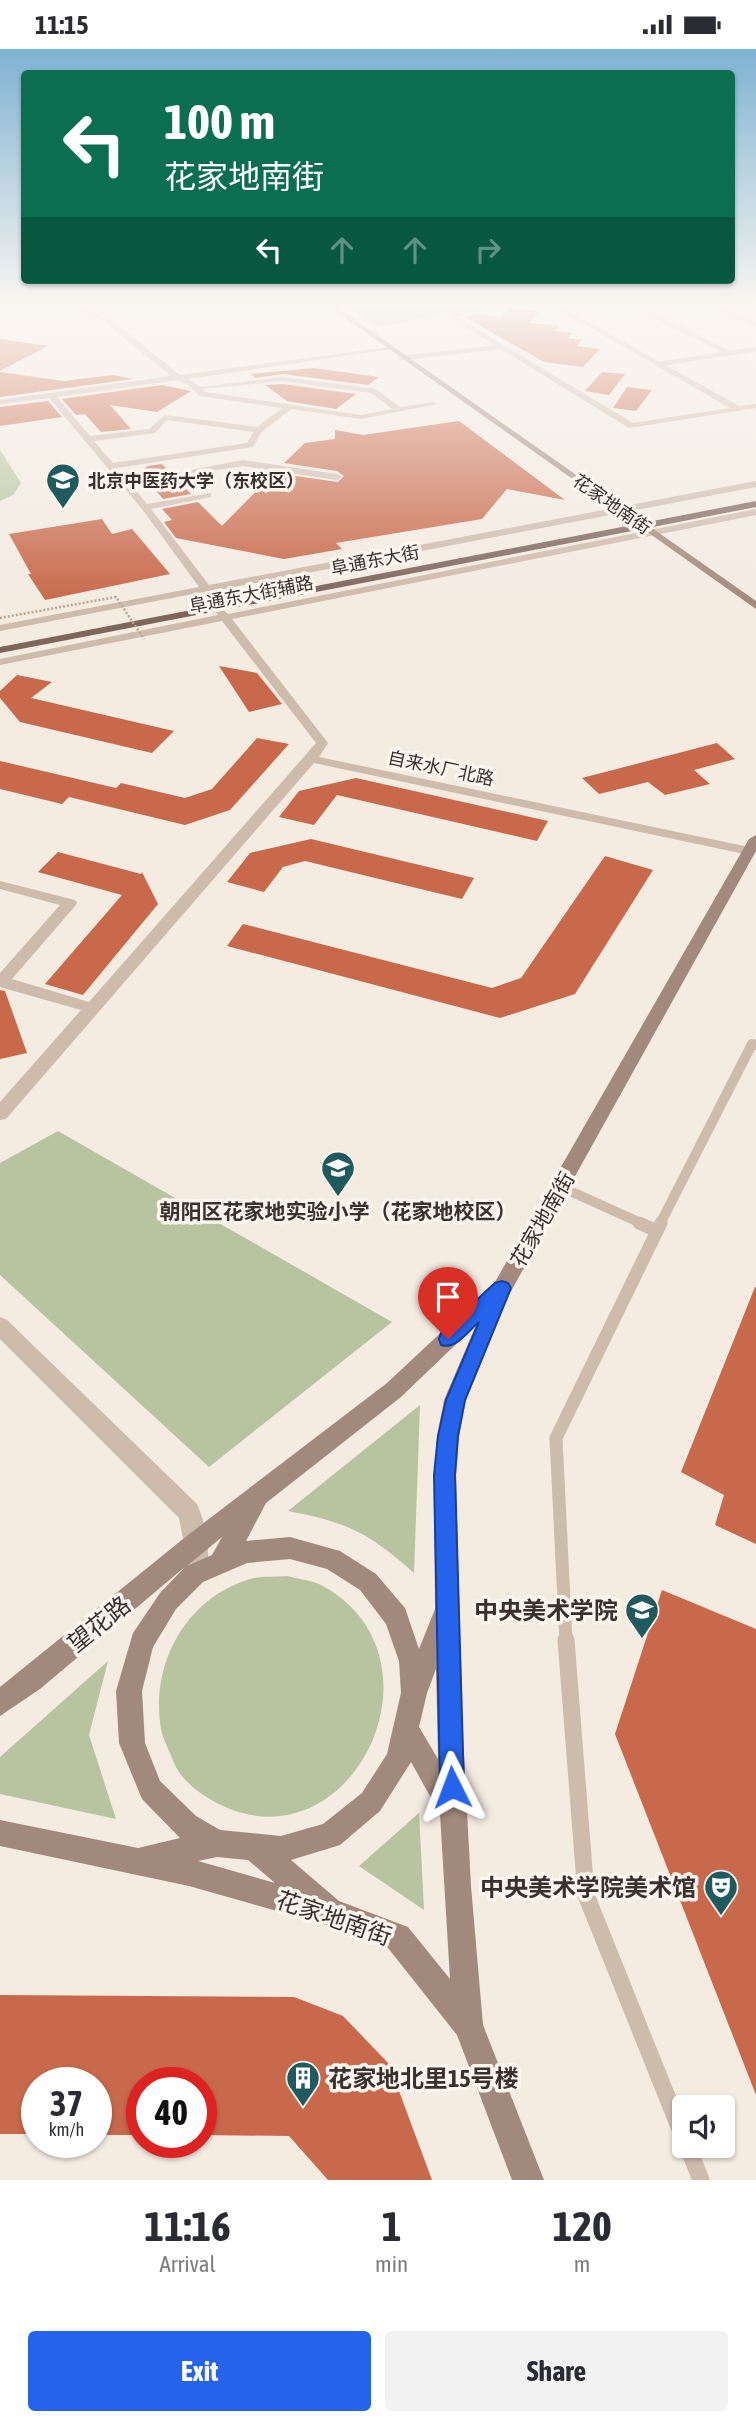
<!DOCTYPE html>
<html lang="en">
<head>
<meta charset="utf-8">
<style>
	:root { --surface:#fff; --page:#f2f2f3; --text:#2b2b33; --muted:#7c7c81; --accent:#2563eb }
	body { margin:0; font-family:"Asap Condensed","Noto Sans SC",sans-serif; background:var(--page); color:var(--text); height:100vh; display:flex; flex-direction:column; font-size:26px; white-space:nowrap }
	* { box-sizing:border-box; margin:0 }
	p { font-size:23px; color:var(--muted) }
	.icon { flex:none; width:38px; height:38px; fill:none; stroke:currentColor; stroke-width:2; stroke-linecap:round; stroke-linejoin:round }
	.map { position:relative; height:2131px; overflow:hidden }
	.details { display:flex; flex-direction:column; background:var(--surface); flex:1 }
	.details>* { flex:none }
	.top-card { position:absolute; left:21px; top:21px; width:714px; height:214px; border-radius:7px; box-shadow:0 2px 5px #0004; background:#0b6e4f; color:#fff; overflow:hidden }
	.fabs { position:absolute; left:672px; top:2046px; display:grid; gap:14px }
	.fabs a { display:grid; place-items:center; width:63px; height:63px; border-radius:7px; background:var(--surface); box-shadow:0 2px 5px #0004; font-size:35px }
	.speed { position:absolute; left:21px; top:2018px; display:flex; gap:14px; font-size:35px; font-weight:700; text-align:center }
	.speed>* { display:grid; place-content:center; width:91px; height:91px; border-radius:50%; background:var(--surface); box-shadow:0 2px 5px #0004; line-height:1 }
	.speed small { font-size:18px; font-weight:400 }
	.speed .limit { border:10px solid #d22; background:#fff; color:#111 }
	.pin { position:absolute; display:grid; place-items:center; width:60px; height:60px; color:#fff; margin:-72px -30px; border-radius:50% 50% 50% 0; rotate:-45deg; box-shadow:0 0 7px #0007 }
	.pin .icon { rotate:45deg }
	.me { position:absolute; width:77px; margin:-38px; rotate:357deg; stroke-linejoin:round; filter:drop-shadow(0 0 5px #0008) }
	.turn { display:flex; align-items:center; gap:24px; height:147px; padding:0 28px; font-size:32px }
	.turn .icon { width:91px; height:91px; stroke-width:2.5 }
	.turn b { display:block; font-size:49px; line-height:60px }
	.lanes { display:flex; align-items:center; height:66px; padding:0 28px; background:#0003; justify-content:center; gap:35px; direction:ltr }
	.lanes .off { opacity:.35 }
	.eta { display:flex; justify-content:space-evenly; align-items:center; height:119px; text-align:center }
	.eta b { font-size:42px; font-weight:700; line-height:49px }
	.button { display:flex; gap:14px; margin-top:auto; padding:14px 28px }
	.button a { flex:1; height:80px; border-radius:7px; background:var(--accent); color:#fff; font-size:28px; font-weight:700; line-height:80px; text-align:center }
	.button a+a { background:var(--page); color:var(--text) }
	.status { display:flex; justify-content:space-between; align-items:center; height:49px; padding:0 35px; background:var(--surface); direction:ltr }
	.status svg { height:19px; fill:currentColor }
	.map>svg:first-child { display:block }
</style>
</head>
<body>
<div class="status"><b>11:15</b><svg viewBox="0 0 49 12"><path d="M0 12V9h3v3zM5 12V6h3v6zM10 12V3h3v9zM15 12V0h3v12zM26 1h20v11H26zM47 4h2v5h-2z"/></svg></div>
<div class="map">
<svg width="756" height="2131" viewBox="0 0 756 2131">
	<rect width="100%" height="100%" fill="#f4ebe1"/>
	<!-- green -->
	<g fill="#b8c4a0">
		<polygon points="346,256 482,256 380,278"/>
		<polygon points="0,401 21,434 13,446 0,452"/>
		<polygon points="58,1082 392,1273 209,1418 0,1226 0,1114"/>
		<path d="M420 1356 414 1524C369 1484 347 1473 288 1462Z"/>
		<path d="M287 1527C298 1530 312 1531 323 1537 453 1609 352 1819 221 1756 204 1748 182 1733 174 1714 170 1703 163 1691 161 1680 150 1615 186 1549 250 1530 261 1527 275 1528 287 1527Z"/>
		<polygon points="108,1612 89,1686 116,1770 0,1745 0,1708"/>
		<polygon points="419,1764 424,1861 359,1817"/>
	</g>
	<!-- building -->
	<g fill="#c8694b">
		<polygon points="509,259 541,263 529,274 559,277 555,282 573,284 568,289 582,291 577,297 600,300 583,318 544,313 465,268 477,265 500,268"/>
		<polygon points="0,290 48,297 0,322"/>
		<polygon points="313,319 379,328 368,336 283,325 255,329 251,325"/>
		<polygon points="0,323 64,332 113,326 133,330 0,348"/>
		<polygon points="602,323 625,325 609,346 585,342"/>
		<polygon points="283,335 356,345 336,360 287,352 265,336"/>
		<polygon points="162,336 191,342 157,363 110,356 131,380 101,383 85,365 76,366 62,350"/>
		<polygon points="627,338 652,341 636,362 613,359"/>
		<polygon points="48,352 62,368 0,377 0,358"/>
		<polygon points="459,372 565,451 507,440 482,470 336,494 342,500 284,510 176,489 164,473 172,471 162,460 198,453 222,477 274,424 338,433 344,427 337,422 284,414 305,394 335,390 335,381 363,386"/>
		<polygon points="162,415 191,445 163,450 140,423 148,417"/>
		<polygon points="102,470 112,485 132,480 170,525 45,551 28,525 31,525 9,485"/>
		<polygon points="219,617 257,624 282,655 249,663"/>
		<polygon points="17,626 52,633 31,649 174,682 152,704 20,673 0,649 0,642"/>
		<polygon points="257,689 289,695 230,761 185,776 69,748 62,755 0,740 0,712 116,739 121,734 185,749 212,740"/>
		<polygon points="717,694 735,710 694,721 710,735 665,746 648,733 599,745 582,729"/>
		<polygon points="356,729 548,772 537,792 337,746 314,776 279,768 299,742"/>
		<polygon points="311,790 474,829 462,850 305,812 283,818 264,843 227,833 250,804"/>
		<polygon points="58,803 141,825 142,823 158,855 83,946 45,935 122,846 38,823"/>
		<polygon points="605,807 653,821 575,945 500,969 227,897 243,875 492,939 521,929"/>
		<polygon points="0,941 5,942 27,1004 0,1010"/>
		<polygon points="755,1238 756,1238 756,1495 715,1476 724,1446 681,1423"/>
		<polygon points="662,1541 756,1580 756,2046 615,1685"/>
		<polygon points="0,1946 294,1948 343,1967 389,2015 432,2131 328,2131 289,2087 201,2086 201,2034 142,2034 142,2086 96,2086 96,2034 37,2034 37,2085 0,2085"/>
	</g>
	<g fill="none" stroke-linecap="round" stroke-linejoin="round">
		<!-- path -->
		<polyline stroke="#b9a596" stroke-width="2" stroke-dasharray="2 2" stroke-linecap="butt" points="413,264 419,256"/>
		<!-- lane-far3 -->
		<g stroke="#cdbbac" stroke-width="4.5">
			<polyline points="711,256 756,276"/>
			<polyline points="648,263 729,304"/>
			<polyline points="402,309 501,298"/>
			<polyline points="659,315 756,300"/>
		</g>
		<!-- lane-far2 -->
		<g stroke="#cdbbac" stroke-width="10">
			<polyline points="561,1138 643,1175"/>
			<polyline points="660,1175 752,995 756,996"/>
		</g>
		<!-- lane-far1 -->
		<g stroke="#cdbbac" stroke-width="13">
			<polyline points="639,1174 657,1182"/>
			<polyline points="566,1593 556,1389 661,1174"/>
		</g>
		<!-- lane -->
		<g stroke="#cdbbac" stroke-width="17">
			<polyline points="566,1591 586,1846 684,2090"/>
			<polyline points="687,2096 701,2131"/>
		</g>
		<!-- street -->
		<g fill="#cdbbac" fill-rule="evenodd">
			<path d="M64 256C104 256 149 302 180 326L389 298 393 300 188 330 200 338 283 328 376 340 400 358 433 353 437 355 361 370 291 360 262 383 253 398 117 419 147 455 211 444V448L151 460 209 536 756 432V438L213 542 217 548 212 551 203 543 0 582V576L199 538 142 460 49 349 0 355V351L171 327 103 272ZM178 331 188 336 200 347 282 359 257 378 165 366 149 380 90 387 57 348ZM283 332 371 344 392 360 361 366 205 343 202 340ZM167 371 254 383 247 394 113 414 94 392 155 384Z"/>
			<polygon points="485,256 496,256 457,268 633,374 730,359 551,256 558,256 739,357 756,355 756,359 629,379 449,268 455,263"/>
			<polygon points="243,411 337,425 342,428 337,431 243,417 186,426 181,423"/>
			<polygon points="756,460 756,466 232,570 328,694 319,708 749,798 756,802 754,805 749,806 314,714 6,1070 0,1071 0,1053 81,961 0,938 0,924 60,856 0,840 0,832 75,851 77,854 75,857 12,930 89,953 316,694 222,572 0,616 0,610 218,566 213,559 218,556 228,565"/>
			<path d="M0 1268 7 1271 197 1455C207 1478 213 1510 203 1533L195 1537 187 1533 183 1525 184 1494 179 1469 0 1290Z"/>
		</g>
		<!-- secondary -->
		<g fill="#a18a7d" fill-rule="evenodd">
			<polygon points="327,256 334,256 756,552 756,560"/>
			<path d="M756 786V802L510 1244 466 1351 459 1387 456 1426 462 1669 471 1837 483 1976 544 2131H512L457 1986 388 1899 333 1878 189 1837 0 1797V1771L138 1799 180 1789 142 1750 119 1694 116 1642 133 1584 160 1544 186 1517 40 1640 0 1667V1638L188 1486 387 1334 495 1233 749 790ZM476 1276 444 1351 437 1387 434 1426 435 1560 419 1600 405 1559 376 1525 340 1502 290 1488 246 1492 266 1454 401 1348ZM222 1488 212 1506 187 1517ZM290 1510 327 1520 360 1541 386 1575 399 1612 401 1644 387 1705 362 1744 323 1775 281 1787 220 1781 196 1767 160 1732 145 1694 142 1642 153 1598 176 1560 203 1533 247 1514ZM436 1620 438 1710 419 1678 427 1644ZM411 1713 440 1765 450 1930 408 1878 339 1852 291 1811 340 1796 380 1762ZM217 1808 248 1811 275 1834 198 1812Z"/>
		</g>
		<!-- primary -->
		<polygon fill="#7d675c" fill-rule="evenodd" points="756,452 756,458 0,604 0,598"/>
		<!-- path-bridge -->
		<polyline stroke="#b9a596" stroke-width="2.5" stroke-dasharray="2 2" stroke-linecap="butt" points="0,569 116,548 144,590"/>
	</g>
	<!-- sky -->
	<linearGradient id="sky" x2="0" y2="1"><stop stop-color="#7eb2d2"/><stop offset="0.46" stop-color="#faf6f2"/><stop offset="1" stop-color="#faf6f2" stop-opacity="0"/></linearGradient>
	<rect width="756" height="554" fill="url(#sky)"/>
	<!-- route -->
	<path fill="#2563eb" stroke="#184099" stroke-width="2" d="M502 1232 508 1234 511 1239 465 1351 458 1387 455 1426 464 1738 461 1746 452 1750 444 1746 440 1738 434 1426 438 1387 446 1351 479 1273C468 1282 456 1301 441 1296L439 1290 441 1284 495 1234Z"/>
	<!-- icons -->
	<defs>
		<g id="university-pin" transform="scale(1.75)"><path d="M0 17L-7.5 6A9.5 9.5 0 1 1 7.5 6Z" fill="#1f5a5e" stroke="#fbf5ee"/><path d="M0-5L7-2L0 1L-7-2ZM-4 1L0 2.5L4 1V4Q0 6-4 4Z" fill="#fff"/></g>
		<g id="school-pin" transform="scale(1.75)"><path d="M0 17L-7.5 6A9.5 9.5 0 1 1 7.5 6Z" fill="#1f5a5e" stroke="#fbf5ee"/><path d="M0-5L7-2L0 1L-7-2ZM-4 1L0 2.5L4 1V4Q0 6-4 4Z" fill="#fff"/></g>
		<g id="theatre-pin" transform="scale(1.75)"><path d="M0 17L-7.5 6A9.5 9.5 0 1 1 7.5 6Z" fill="#1f5a5e" stroke="#fbf5ee"/><path d="M-5-5.5Q0-4 5-5.5V0Q5 5 0 6Q-5 5-5 0ZM-3.3-2.5H-1v1.5H-3.3ZM1-2.5H3.3v1.5H1ZM-2.8 1Q0 5.5 2.8 1Z" fill="#fff"/></g>
		<g id="building-pin" transform="scale(1.75)"><path d="M0 17L-7.5 6A9.5 9.5 0 1 1 7.5 6Z" fill="#1f5a5e" stroke="#fbf5ee"/><path d="M-4-6H4V6H1V3H-1V6H-4ZM-2.5-4.3h1.7v1.8h-1.7ZM.8-4.3h1.7v1.8H.8ZM-2.5-1h1.7V.8h-1.7ZM.8-1h1.7V.8H.8Z" fill="#fff"/></g>
	</defs>
	<g fill-rule="evenodd">
		<use href="#university-pin" x="63" y="431"/>
		<use href="#school-pin" x="338" y="1119"/>
		<use href="#university-pin" x="642" y="1561"/>
		<use href="#theatre-pin" x="721" y="1838"/>
		<use href="#building-pin" x="303" y="2029"/>
	</g>
	<g text-anchor="middle" dominant-baseline="central" stroke-width="7" stroke-linejoin="round" paint-order="stroke">
		<!-- far-poi labels -->
		<g font-size="18" font-weight="bold" fill="#3b302b" stroke="#fbf5ee" text-anchor="start">
			<text x="88" y="431">北京中医药大学（东校区）</text>
		</g>
		<!-- far-street labels -->
		<g font-size="18" fill="#3b302b" stroke="#fbf5ee">
			<text transform="translate(612 455) rotate(35)">花家地南街</text>
			<text transform="translate(375 511) rotate(-11)">阜通东大街</text>
			<text transform="translate(251 545) rotate(-11)">阜通东大街辅路</text>
			<text transform="translate(441 719) rotate(12)">自来水厂北路</text>
		</g>
		<!-- poi labels -->
		<g font-size="21" font-weight="bold" fill="#3b302b" stroke="#fbf5ee">
			<text x="338" y="1162">朝阳区花家地实验小学（花家地校区）</text>
		</g>
		<!-- street labels -->
		<g font-size="21" fill="#3b302b" stroke="#fbf5ee">
			<text transform="translate(542 1170) rotate(-60)">花家地南街</text>
		</g>
		<!-- near-poi labels -->
		<g font-size="24" font-weight="bold" fill="#3b302b" stroke="#fbf5ee" text-anchor="end">
			<text x="618" y="1561">中央美术学院</text>
			<text x="696" y="1838">中央美术学院美术馆</text>
			<text x="328" y="2029" text-anchor="start">花家地北里15号楼</text>
		</g>
		<!-- near-street labels -->
		<g font-size="24" fill="#3b302b" stroke="#fbf5ee">
			<text transform="translate(99 1575) rotate(-39)">望花路</text>
			<text transform="translate(334 1869) rotate(19)">花家地南街</text>
		</g>
	</g>
</svg>
<div class="fabs">
<a><svg class="icon" aria-label="sound" viewBox="0 0 24 24"><path d="M4 9h4l5-4v14l-5-4H4zM17 9q2 3 0 6"/></svg></a>
</div>
<div class="speed"><div>37<small>km/h</small></div><div class="limit">40</div></div>
<div class="pin" style="left:448px;top:1290px;background:#d93025"><svg class="icon" aria-label="arrive" viewBox="0 0 24 24"><path d="M6 21V4h12l-3 4 3 4H6"/></svg></div>
<svg class="me" style="left:452px;top:1738px" viewBox="-20 -20 40 40"><path d="M0-17L14 15 0 8-14 15z" fill="#2563eb" stroke="#fff" stroke-width="4"/></svg>
<div class="top-card">
<div class="turn"><svg class="icon" aria-label="left" viewBox="0 0 24 24"><path d="M17 20v-9H6M10 6l-5 5 5 5"/></svg><div><b>100 m</b>花家地南街</div></div>
<div class="lanes"><svg class="icon" aria-label="left" viewBox="0 0 24 24"><path d="M17 20v-9H6M10 6l-5 5 5 5"/></svg><svg class="icon off" aria-label="ahead" viewBox="0 0 24 24"><path d="M12 20V5M6 11l6-6 6 6"/></svg><svg class="icon off" aria-label="ahead" viewBox="0 0 24 24"><path d="M12 20V5M6 11l6-6 6 6"/></svg><svg class="icon off" aria-label="right" viewBox="0 0 24 24"><path d="M7 20v-9h11M14 6l5 5-5 5"/></svg></div>
</div>
</div>
<section class="details">
<div class="eta">
<div><b>11:16</b><p>Arrival</p></div>
<div><b>1</b><p>min</p></div>
<div><b>120</b><p>m</p></div>
</div>
<div class="button"><a>Exit</a><a>Share</a></div>
</section>
</body>
</html>
